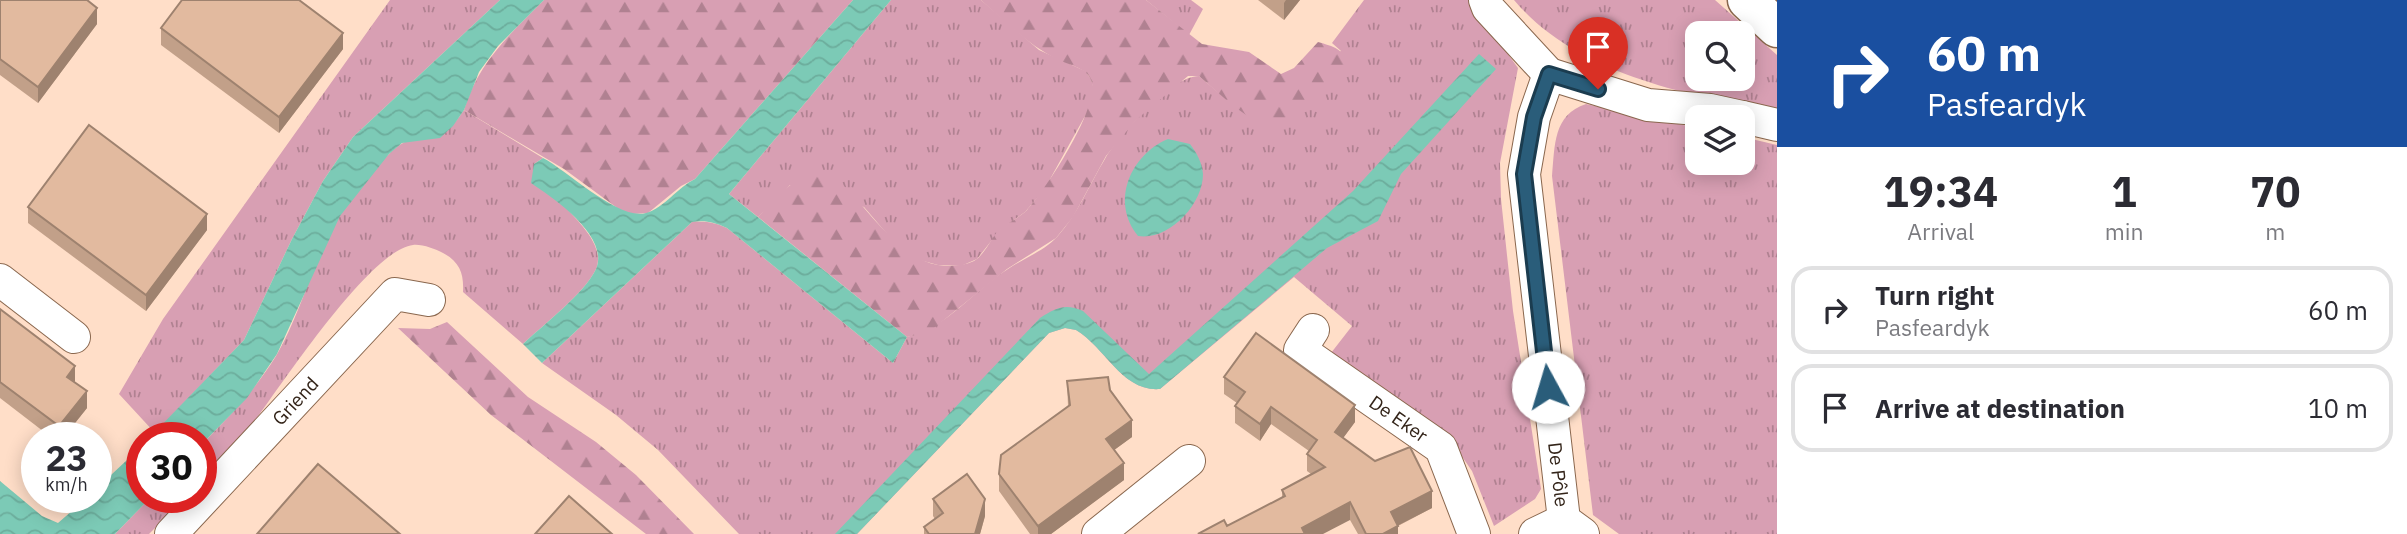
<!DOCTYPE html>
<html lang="en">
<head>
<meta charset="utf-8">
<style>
	:root { --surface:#fff; --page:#f7f7f7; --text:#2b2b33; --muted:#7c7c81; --line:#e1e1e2 }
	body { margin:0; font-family:"IBM Plex Sans",sans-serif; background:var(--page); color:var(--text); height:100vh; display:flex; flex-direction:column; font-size:26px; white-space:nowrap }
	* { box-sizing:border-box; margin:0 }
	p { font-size:23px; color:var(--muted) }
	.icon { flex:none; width:38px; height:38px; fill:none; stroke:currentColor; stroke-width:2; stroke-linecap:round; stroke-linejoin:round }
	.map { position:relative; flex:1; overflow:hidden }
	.drawer { display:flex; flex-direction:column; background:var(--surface); width:630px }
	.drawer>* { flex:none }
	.top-card { background:#1a4fa0; color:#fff; overflow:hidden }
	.fabs { position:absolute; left:1685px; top:21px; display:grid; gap:14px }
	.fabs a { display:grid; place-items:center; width:70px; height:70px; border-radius:14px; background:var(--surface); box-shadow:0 4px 18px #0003; font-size:35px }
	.speed { position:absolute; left:21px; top:422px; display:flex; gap:14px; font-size:35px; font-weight:700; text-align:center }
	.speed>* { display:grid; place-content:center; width:91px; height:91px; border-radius:50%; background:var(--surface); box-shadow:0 4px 18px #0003; line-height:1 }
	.speed small { font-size:18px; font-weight:400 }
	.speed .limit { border:10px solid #d22; background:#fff; color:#111 }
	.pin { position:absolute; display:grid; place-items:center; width:60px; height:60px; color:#fff; margin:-72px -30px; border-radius:50% 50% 50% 0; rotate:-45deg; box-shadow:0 0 7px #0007 }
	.pin .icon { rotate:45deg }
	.me { position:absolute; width:77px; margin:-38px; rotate:354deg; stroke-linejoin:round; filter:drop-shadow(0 0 5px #0008) }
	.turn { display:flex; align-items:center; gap:24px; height:147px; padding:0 35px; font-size:32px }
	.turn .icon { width:91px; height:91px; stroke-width:2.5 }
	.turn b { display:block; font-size:49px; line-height:60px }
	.eta { display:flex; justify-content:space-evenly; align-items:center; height:119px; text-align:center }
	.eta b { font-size:42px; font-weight:800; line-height:49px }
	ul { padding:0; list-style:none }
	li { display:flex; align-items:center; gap:21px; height:88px; margin:0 14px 10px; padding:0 21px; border:4px solid var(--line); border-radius:21px }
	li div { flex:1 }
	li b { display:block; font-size:26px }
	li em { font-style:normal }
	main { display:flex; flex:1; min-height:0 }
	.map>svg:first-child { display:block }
</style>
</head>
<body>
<main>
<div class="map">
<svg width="1777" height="534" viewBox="0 0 1777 534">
	<defs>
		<pattern id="grass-tufts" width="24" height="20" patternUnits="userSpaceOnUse" patternTransform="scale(1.75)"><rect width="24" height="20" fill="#d89fb3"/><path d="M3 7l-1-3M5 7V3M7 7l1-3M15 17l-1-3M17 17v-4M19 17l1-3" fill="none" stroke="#b08191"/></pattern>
		<pattern id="forest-firs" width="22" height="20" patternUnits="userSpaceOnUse" patternTransform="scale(1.75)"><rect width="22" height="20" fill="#d89fb3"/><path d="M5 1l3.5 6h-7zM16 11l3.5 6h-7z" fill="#b08191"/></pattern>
		<pattern id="water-waves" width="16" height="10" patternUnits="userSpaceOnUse" patternTransform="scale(1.75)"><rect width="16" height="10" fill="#7ccab6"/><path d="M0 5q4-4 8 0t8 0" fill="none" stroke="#6cad9c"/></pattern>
	</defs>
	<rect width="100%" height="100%" fill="#ffdec8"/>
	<!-- grass -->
	<g fill="url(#grass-tufts)" fill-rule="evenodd">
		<polygon points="390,0 500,0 353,137 323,181 292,239 244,340 155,433 119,394 163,319"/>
		<polygon points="891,0 981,0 1039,50 1085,71 1091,79 1094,90 1090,107 1044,190 1025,212 999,231 977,259 961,266 938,265 916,259 894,242 864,207 790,185 758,217 729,194"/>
		<polygon points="1146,0 1191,0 1203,9 1189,35"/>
		<path d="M1364 0H1469L1518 68 1500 163 1501 199 1513 311 1541 489 1535 499 1494 526 1472 471 1452 442 1331 353 1352 326 1294 277 1160 389C1122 392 1106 348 1076 330L1065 328 1049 333 857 534H739L658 450 616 415 542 363 692 222C706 221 714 222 727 228L893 363 907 337C948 327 973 291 1008 269 1024 258 1044 251 1057 237 1078 214 1089 185 1105 159 1119 135 1171 76 1199 76L1227 100 1341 51 1332 43Z"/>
		<path d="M1514 0H1715L1777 55V112C1686 95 1576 74 1514 0ZM1698 33H1743V79H1698Z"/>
		<path d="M1586 104 1697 128 1698 163H1743V137L1777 145V534H1619L1593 515 1552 176C1555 145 1553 115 1586 104Z"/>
		<path d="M464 110 543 158 534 164C544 177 552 192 563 204 576 220 606 245 596 269 585 293 543 325 523 344L463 292C464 274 460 262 443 253 435 249 422 244 413 245 365 251 265 411 232 452 223 463 211 472 201 482V445C229 417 255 390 276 356 302 312 313 258 340 215 351 199 386 151 403 143 435 127 435 153 464 110Z"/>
		<polygon points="151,497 186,497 149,534 115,534"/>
	</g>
	<!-- forest -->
	<g fill="url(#forest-firs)">
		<path d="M544 0H853L695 179 681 186 648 213 632 214 620 210 564 169 464 110C478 63 510 34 544 0Z"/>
		<path d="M981 0H1146L1202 44 1249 52 1281 74 1294 68 1318 42C1335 47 1349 50 1345 72L1291 120 1276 130C1247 121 1221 95 1199 76H1188L1136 120 1106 156 1073 217 1056 238 1007 269 929 332 907 337 758 217C780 193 796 172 831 174 864 201 896 258 938 265 950 267 963 266 974 261 984 255 990 241 997 232 1006 223 1018 219 1027 210 1045 191 1102 104 1091 80 1087 68 1067 64 1056 59 1028 44 1005 22 981 0Z"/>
		<polygon points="447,322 528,397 596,442 636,475 694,534 646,534 491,415 398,328 430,329"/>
	</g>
	<!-- water -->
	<g fill="url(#water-waves)">
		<polygon points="500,0 544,0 498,46 479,72 464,110 453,126 440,138 402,143 389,154 340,216 277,354 247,398 201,445 201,438 150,437 244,340 292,239 323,181 353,137"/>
		<path d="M853 0H891L729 194 907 337 893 363 727 228C714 222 705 220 692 222L542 363 523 344C543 325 585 293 596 269 610 236 553 198 531 183L534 164 543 158C568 171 619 221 646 213 664 208 678 187 695 179Z"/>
		<path d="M1479 54 1496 69 1401 174 1378 221 1327 248 1160 389C1122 392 1106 348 1076 330L1065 328 1049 333 857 534H835L1040 318C1056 308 1065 303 1083 311L1149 374 1353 191Z"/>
		<path d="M1168 139 1190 144C1197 153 1202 163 1203 174 1203 205 1168 241 1138 236 1110 202 1130 155 1168 139Z"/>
		<polygon points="142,446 142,497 151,497 115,534 0,534 0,481 42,516 58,523 88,497 96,497 96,489"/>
	</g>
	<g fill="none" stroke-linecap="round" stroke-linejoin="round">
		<!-- street casing -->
		<g stroke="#8a674e" stroke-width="34">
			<g id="street">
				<polyline points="1485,0 1488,8 1549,74"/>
				<path id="s1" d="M1549 74 1534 117 1524 174 1564 520 1583 534"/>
				<polyline points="1549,74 1648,105 1710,110 1742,117"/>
				<polyline points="1743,117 1777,125"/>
				<polyline points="0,280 74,337"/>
				<path id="s2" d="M1313 330 1300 350 1441 448 1474 534"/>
				<path id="s3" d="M171 534 395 294 429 300"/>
				<polyline points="1098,534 1189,461"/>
				<polyline points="1535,534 1564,520"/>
			</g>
		</g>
		<!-- secondary casing -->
		<g stroke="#8a674e" stroke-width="41">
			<polyline id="secondary" points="1747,0 1777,28"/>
		</g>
		<!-- street -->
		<use href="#street" stroke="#fff" stroke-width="32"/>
		<!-- secondary -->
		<use href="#secondary" stroke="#fff" stroke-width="38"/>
	</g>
	<!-- wall -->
	<g fill="#c2a089">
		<polygon points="0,0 97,24 38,103 0,75"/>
		<polygon points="1258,0 1300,0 1284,20"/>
		<polygon points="161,28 343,49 279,133 161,45"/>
		<polygon points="28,207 207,230 146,311 28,223"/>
		<polygon points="0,309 75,383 87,408 63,438 52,438 0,398"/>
		<polygon points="1224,377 1355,422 1343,438 1432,508 1398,526 1398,534 1358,534 1350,520 1227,526 1282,498 1282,490 1311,474 1307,471 1307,454 1309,451 1271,424 1260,441 1235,423 1235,406 1237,403 1224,394"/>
		<polygon points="1067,381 1110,390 1132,437 1114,450 1124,480 1051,534 1030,534 999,491 999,474 1068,406"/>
		<polygon points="933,499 985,516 980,534 924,534 924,527 935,519 933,516"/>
	</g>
	<!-- shaded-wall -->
	<g fill="#9e826f">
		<polygon points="1286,0 1300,0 1284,20 1284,3"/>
		<polygon points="97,8 97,24 38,103 38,87"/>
		<polygon points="343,33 343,49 279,133 279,117"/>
		<polygon points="207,214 207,230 146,311 146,295"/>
		<polygon points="75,366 75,382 67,377"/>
		<polygon points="87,391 87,408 63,438 59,438 59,426"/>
		<polygon points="1355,405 1355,422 1335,449 1335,432"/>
		<polygon points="1271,407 1271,424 1260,441 1260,424"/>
		<polygon points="1132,420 1132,437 1106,456 1106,439"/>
		<polygon points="1124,463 1124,480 1051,534 1038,534 1038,526"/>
		<polygon points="1432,491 1432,508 1391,529 1391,512"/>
		<polygon points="985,499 985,516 980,534 975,534"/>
		<polygon points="1350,502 1350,520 1323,534 1302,534 1302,528"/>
		<polygon points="1398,526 1398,534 1383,534"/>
	</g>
	<!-- building -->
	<g fill="#e2ba9f" stroke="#9e826f" stroke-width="2">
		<polygon points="0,0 87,0 97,8 38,87 0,59"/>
		<polygon points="182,0 299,0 343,33 279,117 161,28"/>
		<polygon points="89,125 207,214 146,295 28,207"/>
		<polygon points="0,309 75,366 67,377 87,391 59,426 0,382"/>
		<polygon points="1256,333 1355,405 1335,432 1375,461 1410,447 1432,491 1391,512 1398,526 1383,534 1366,534 1350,502 1302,528 1305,534 1198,534 1224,520 1227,526 1285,496 1282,490 1325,467 1307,454 1317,440 1271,407 1260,424 1235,406 1245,392 1224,377"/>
		<polygon points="1108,377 1110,390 1132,420 1106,439 1124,463 1038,526 999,474 1001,455 1070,405 1067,381"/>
		<polygon points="318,464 400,534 257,534"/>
		<polygon points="967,474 985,499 975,534 929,534 924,527 943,513 933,499"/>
		<polygon points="569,496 612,534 535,534"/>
	</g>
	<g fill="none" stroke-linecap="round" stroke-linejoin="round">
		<!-- route casing -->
		<g stroke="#1b3c4f" stroke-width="18">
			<polyline id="route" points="1548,387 1524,174 1534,117 1549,74 1598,89"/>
		</g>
		<!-- route -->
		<use href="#route" stroke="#2a5d7a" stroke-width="12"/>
	</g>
	<g text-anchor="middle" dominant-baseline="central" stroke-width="7" stroke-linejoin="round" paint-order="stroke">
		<!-- street labels -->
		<g font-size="19" fill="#332419" stroke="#ffdec8">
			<text stroke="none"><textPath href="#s3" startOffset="182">Griend</textPath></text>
			<text stroke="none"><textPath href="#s2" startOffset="144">De Eker</textPath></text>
			<text stroke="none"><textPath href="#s1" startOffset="406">De Pôle</textPath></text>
		</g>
	</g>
</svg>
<div class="fabs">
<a><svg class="icon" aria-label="search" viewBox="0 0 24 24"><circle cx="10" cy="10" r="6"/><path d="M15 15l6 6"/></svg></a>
<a><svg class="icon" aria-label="layers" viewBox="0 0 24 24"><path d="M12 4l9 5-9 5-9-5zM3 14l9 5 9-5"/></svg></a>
</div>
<div class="speed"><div>23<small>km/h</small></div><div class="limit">30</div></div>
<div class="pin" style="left:1598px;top:89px;background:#d93025"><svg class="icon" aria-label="arrive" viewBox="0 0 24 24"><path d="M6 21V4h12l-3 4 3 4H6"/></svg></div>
<svg class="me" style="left:1548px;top:387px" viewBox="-20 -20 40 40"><circle r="19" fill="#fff"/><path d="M0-13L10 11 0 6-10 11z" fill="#2a5d7a"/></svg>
</div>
<section class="drawer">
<div class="top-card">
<div class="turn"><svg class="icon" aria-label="right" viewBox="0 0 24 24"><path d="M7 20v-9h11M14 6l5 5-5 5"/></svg><div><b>60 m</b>Pasfeardyk</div></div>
</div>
<div class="eta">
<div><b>19:34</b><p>Arrival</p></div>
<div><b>1</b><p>min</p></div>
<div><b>70</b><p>m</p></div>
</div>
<ul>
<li><svg class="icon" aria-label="right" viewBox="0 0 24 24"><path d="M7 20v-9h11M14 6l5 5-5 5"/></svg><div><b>Turn right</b><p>Pasfeardyk</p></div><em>60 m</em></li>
<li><svg class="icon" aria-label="arrive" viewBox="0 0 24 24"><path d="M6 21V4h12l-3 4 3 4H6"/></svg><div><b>Arrive at destination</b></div><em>10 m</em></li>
</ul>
</section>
</main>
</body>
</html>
